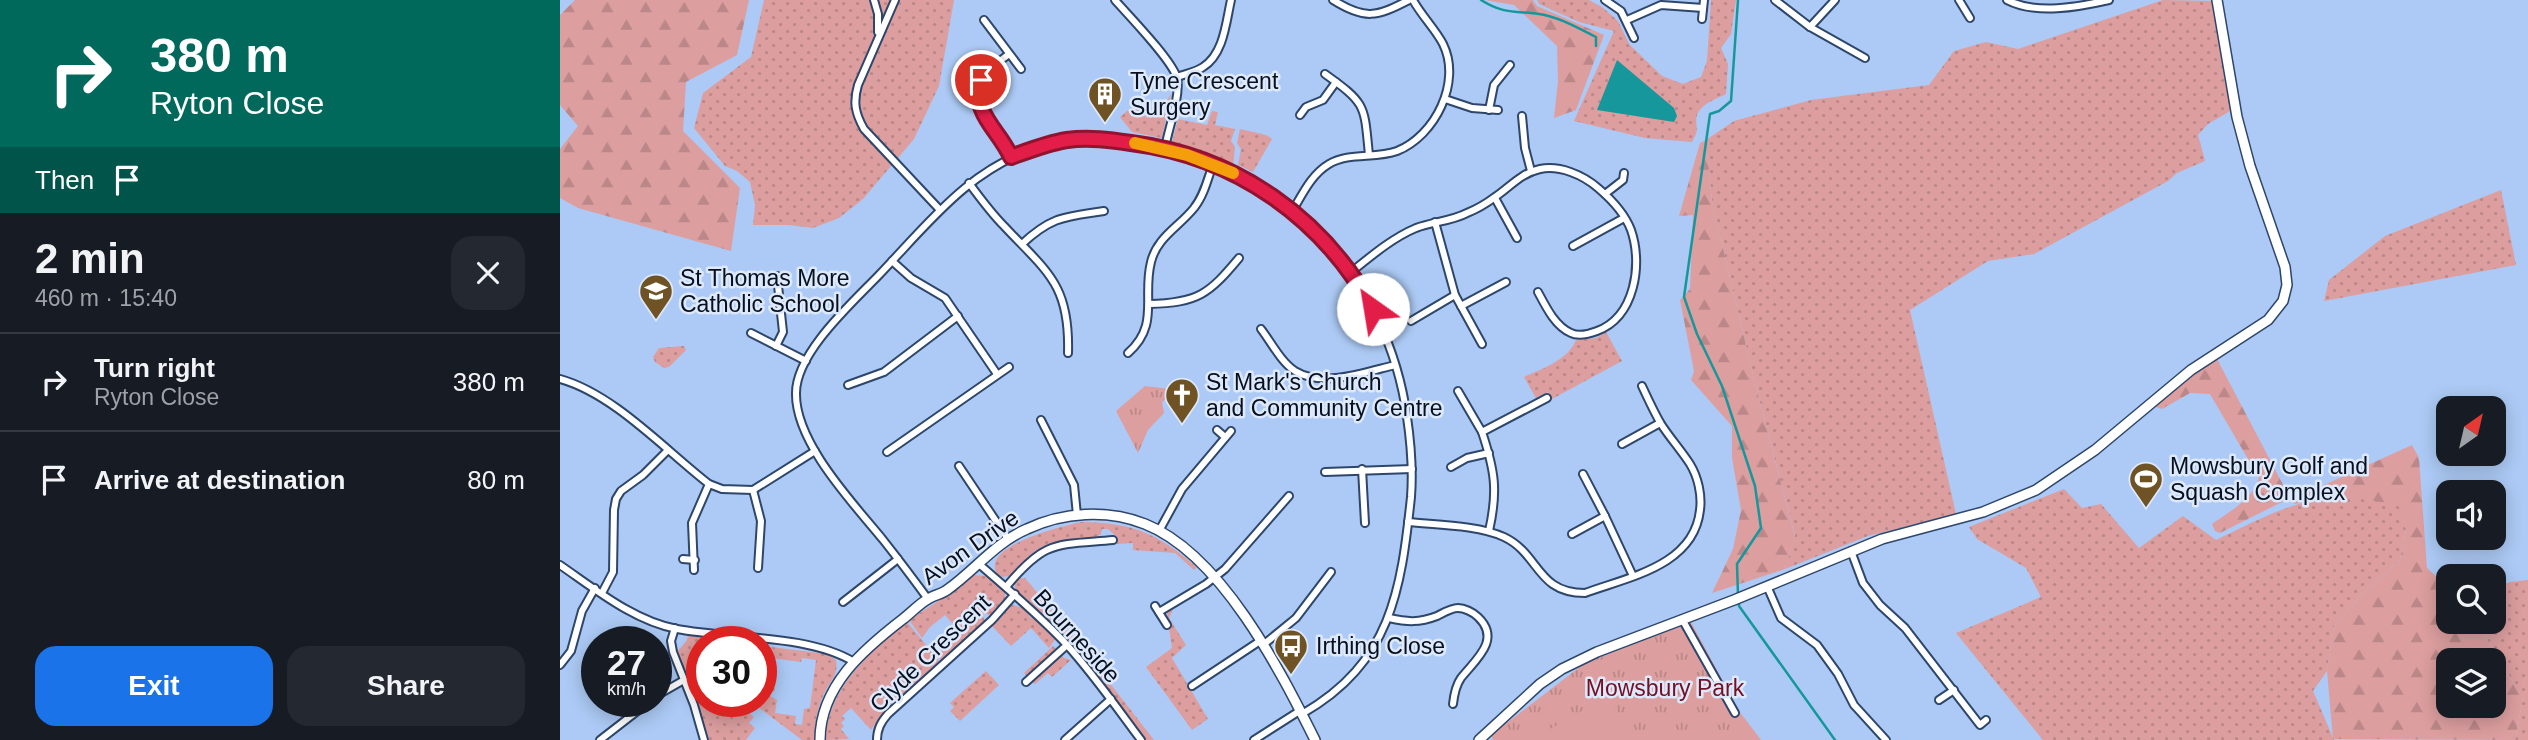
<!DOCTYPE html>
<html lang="en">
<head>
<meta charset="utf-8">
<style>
	:root { --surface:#171b24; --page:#242831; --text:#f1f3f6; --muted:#9ea1a6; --line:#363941; --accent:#1a73e8 }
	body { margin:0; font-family:Helvetica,sans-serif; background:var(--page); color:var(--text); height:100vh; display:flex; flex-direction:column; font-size:26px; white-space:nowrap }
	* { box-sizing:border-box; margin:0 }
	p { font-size:23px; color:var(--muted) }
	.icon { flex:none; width:38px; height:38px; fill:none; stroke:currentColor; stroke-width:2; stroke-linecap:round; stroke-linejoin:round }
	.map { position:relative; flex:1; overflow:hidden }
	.sheet { display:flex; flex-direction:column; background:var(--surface); width:560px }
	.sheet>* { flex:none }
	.hud { background:#00695c; color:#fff; overflow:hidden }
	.needle { width:46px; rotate:34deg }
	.buttons { position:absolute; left:1876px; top:396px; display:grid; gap:14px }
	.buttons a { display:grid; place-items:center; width:70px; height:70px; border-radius:14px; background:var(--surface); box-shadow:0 4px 18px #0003; font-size:35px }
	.speed { position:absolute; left:21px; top:626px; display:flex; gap:14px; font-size:35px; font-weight:700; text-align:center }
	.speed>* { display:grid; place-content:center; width:91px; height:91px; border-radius:50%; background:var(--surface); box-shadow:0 4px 18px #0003; line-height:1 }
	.speed small { font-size:18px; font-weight:400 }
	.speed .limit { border:10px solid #d22; background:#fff; color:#111 }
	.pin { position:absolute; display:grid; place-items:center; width:60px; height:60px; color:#fff; margin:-30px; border:4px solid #fff; border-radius:50%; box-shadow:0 2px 7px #0007 }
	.me { position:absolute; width:77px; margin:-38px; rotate:328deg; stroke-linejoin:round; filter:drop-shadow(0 0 5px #0008) }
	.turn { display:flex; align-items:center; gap:24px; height:147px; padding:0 35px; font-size:32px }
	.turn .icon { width:91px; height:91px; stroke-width:2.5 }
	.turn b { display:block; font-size:49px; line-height:60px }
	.then { display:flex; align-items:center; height:66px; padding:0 35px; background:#0003; gap:14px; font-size:26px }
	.round { display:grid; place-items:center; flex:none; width:74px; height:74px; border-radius:21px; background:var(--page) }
	.overview { display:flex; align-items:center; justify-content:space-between; height:119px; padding:0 35px }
	h1 { font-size:42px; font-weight:700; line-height:52px }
	.button { display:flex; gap:14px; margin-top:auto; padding:14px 35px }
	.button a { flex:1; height:80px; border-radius:21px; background:var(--accent); color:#fff; font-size:28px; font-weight:700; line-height:80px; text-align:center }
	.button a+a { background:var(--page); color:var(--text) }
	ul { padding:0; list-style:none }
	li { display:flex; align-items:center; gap:21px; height:98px; padding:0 35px; border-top:2px solid var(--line) }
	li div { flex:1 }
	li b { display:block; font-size:26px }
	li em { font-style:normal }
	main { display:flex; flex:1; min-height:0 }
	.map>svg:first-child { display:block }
</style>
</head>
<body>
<main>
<section class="sheet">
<div class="hud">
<div class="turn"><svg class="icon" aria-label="right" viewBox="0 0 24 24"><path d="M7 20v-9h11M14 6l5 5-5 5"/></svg><div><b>380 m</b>Ryton Close</div></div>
<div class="then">Then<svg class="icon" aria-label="arrive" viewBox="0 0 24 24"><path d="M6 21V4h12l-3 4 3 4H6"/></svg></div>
</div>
<div class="overview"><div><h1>2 min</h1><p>460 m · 15:40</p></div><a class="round"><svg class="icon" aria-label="close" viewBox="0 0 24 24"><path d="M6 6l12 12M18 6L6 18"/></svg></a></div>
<ul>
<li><svg class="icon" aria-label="right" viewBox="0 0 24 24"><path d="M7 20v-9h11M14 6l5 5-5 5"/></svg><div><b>Turn right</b><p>Ryton Close</p></div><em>380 m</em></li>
<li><svg class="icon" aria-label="arrive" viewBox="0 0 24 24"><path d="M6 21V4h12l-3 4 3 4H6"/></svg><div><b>Arrive at destination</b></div><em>80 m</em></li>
</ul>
<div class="button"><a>Exit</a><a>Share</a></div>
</section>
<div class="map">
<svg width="1968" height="740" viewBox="0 0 1968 740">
	<defs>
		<pattern id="grass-dots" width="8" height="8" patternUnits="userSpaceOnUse" patternTransform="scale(1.75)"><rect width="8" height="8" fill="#dc9e9f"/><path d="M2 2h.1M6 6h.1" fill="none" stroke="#bb8788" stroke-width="1.8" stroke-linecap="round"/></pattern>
		<pattern id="forest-firs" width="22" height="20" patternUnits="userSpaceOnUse" patternTransform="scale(1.75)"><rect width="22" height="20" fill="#dc9e9f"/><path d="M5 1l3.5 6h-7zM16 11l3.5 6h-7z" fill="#bb8788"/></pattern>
		<pattern id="park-tufts" width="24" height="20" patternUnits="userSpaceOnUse" patternTransform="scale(1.75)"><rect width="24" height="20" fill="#dc9e9f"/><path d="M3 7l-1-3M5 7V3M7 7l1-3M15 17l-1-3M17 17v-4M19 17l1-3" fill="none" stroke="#bb8788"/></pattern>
	</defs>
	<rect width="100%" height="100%" fill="#accaf5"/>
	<!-- grass -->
	<g fill="url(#grass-dots)">
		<polygon points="204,0 394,0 379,86 354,139 303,199 279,218 253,228 229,225 193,225 195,205 190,182 177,171 165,166 134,128 143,93 191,57"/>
		<path d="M977 0H1029L1042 7 1058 21 1069 44 1102 76 1123 84 1141 77 1147 61 1151 0H1176L1171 34 1161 48 1168 64 1166 94C1156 99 1141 104 1137 115 1134 127 1141 127 1132 142L1085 138 1014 121 1054 31 1019 22 979 4Z"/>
		<polygon points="1603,0 1653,1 1672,110 1648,124 1638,135 1645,161 1617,173 1608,181 1474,254 1428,261 1350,310 1396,514 1308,536 1225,569 1235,536 1194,379 1152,202 1146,140 1174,121 1251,100 1369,85 1394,51 1426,42 1458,49"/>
		<polygon points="611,94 602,138 572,132 560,117 574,105 587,118 606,102"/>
		<polygon points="652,111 658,112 655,125 675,129 671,141 675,147 673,168 617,147 612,142 618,119 647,125"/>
		<polygon points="680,129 706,135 712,139 693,172 678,165 681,149 677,143"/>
		<polygon points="1941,190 1956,265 1764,301 1769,280 1825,236"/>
		<path d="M1046 332 1062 361 992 399 988 392 976 398 964 377C983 368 1007 361 1016 340L1036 338Z"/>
		<polygon points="124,346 126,350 109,367 104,368 95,362 93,357 99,348"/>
		<path d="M1504 489 1522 508 1541 504 1579 548 1623 516 1656 540C1705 516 1755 489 1810 498 1821 500 1831 504 1842 507L1846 530 1840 560 1802 594 1774 626 1767 671 1753 691 1774 740H1483L1396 633 1481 597 1466 568 1417 539 1409 527Z"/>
		<path d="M521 522C575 523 596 533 637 567L634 570 615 553 573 550V543L557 544 556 536 548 529H542L541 534C534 539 524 539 515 539 482 542 471 551 451 576L440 577C412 548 503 526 521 522Z"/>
		<polygon points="412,575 427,576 444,590 446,599 431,616 425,613 423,616 425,622 382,661 377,656 399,631 385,615 370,627 362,638 349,620 392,592"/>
		<polygon points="460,578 465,578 507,628 594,740 586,740 520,654 455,589 455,581"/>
		<polygon points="1968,580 1968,740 1955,740 1963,698 1916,621 1934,621 1934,588 1950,582"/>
		<polygon points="451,604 459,607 462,604 469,611 469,616 472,618 476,618 496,638 489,648 471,628 451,646 431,625"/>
		<polygon points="614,607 609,618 626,645 612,658 648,719 632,730 586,667 612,648 607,613"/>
		<path d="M347 622 381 663 350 691C333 695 321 716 311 730L291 708 282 716 285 719 281 723 284 726 281 729 289 739 265 740C269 687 308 654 347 622Z"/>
		<polygon points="128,635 183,642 142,642 142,702 174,702 194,717 189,723 195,728 186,740 148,740 136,696 117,652 127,640"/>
		<path d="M203 646 267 654 276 660C279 677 269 681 263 696 257 710 254 725 255 740H242L194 704 201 702 203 692 217 700 215 713 236 716 235 724 242 725 244 709 250 708 256 660 242 658 241 662 212 658 210 672 217 673 214 692 201 684Z"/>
		<polygon points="493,646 504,658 511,660 492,677 488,673 475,684 464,673"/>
		<polygon points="426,671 439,685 400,721 390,711 394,707 390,703"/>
	</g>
	<!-- forest -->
	<g fill="url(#forest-firs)" fill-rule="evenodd">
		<polygon points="15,0 189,0 177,55 126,82 123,131 180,188 171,251 18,208 0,198 0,149 18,126 0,105 0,15"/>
		<polygon points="925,0 973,0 977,6 1044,35 1016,110 994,118 998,81 997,46 954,5"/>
		<polygon points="1146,140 1152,202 1194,379 1235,537 1225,569 1152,593 1173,549 1181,510 1172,458 1172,426 1131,380 1134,371 1120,300 1130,289 1133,215 1119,216 1140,143"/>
		<path d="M1656 357 1730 498 1660 533 1655 531 1652 524C1669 512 1693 499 1699 478L1650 394 1630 393 1602 409 1593 406 1627 376Z"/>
		<path d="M1852 445 1859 458 1867 568 1888 587V621H1916L1963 698 1955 740 1773 739 1767 671 1774 626 1802 594 1840 560 1846 530 1841 507C1803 496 1773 495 1734 504L1731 500ZM1888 660H1934V705H1888Z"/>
	</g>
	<!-- park -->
	<g fill="url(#park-tufts)">
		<polygon points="585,386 618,390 602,402 604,413 588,430 578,453 556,411"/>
		<polygon points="1131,622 1179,711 1201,740 933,740 931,735 1025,663"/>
	</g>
	<!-- pitch -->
	<polygon fill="#dc9e9f" points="1048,696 1073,740 971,740"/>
	<!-- water -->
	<polygon fill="#15979b" points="1057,60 1114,108 1117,116 1114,122 1037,110"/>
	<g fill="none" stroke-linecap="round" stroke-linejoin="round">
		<!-- stream -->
		<g stroke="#15979b" stroke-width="2.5">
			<path d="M921 0C943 14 955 11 979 14 999 17 1018 28 1036 37V46"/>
			<polyline points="1178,0 1171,101 1159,111 1150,114 1124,297 1137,334 1162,386 1195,486 1201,528 1177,564 1178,595"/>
			<polyline points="1179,601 1179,606 1275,740"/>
		</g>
		<!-- street casing -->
		<g stroke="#2d466a" stroke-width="10">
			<g id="street">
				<polyline points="314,0 318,14 318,32"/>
				<path d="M335 0 298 85C293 102 295 113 304 129L380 210"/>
				<path d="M555 0C569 16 612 60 617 78 621 95 608 130 605 148"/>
				<path d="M773 0C805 20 816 17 849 0"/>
				<polyline points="1045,0 1061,11 1074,38"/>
				<polyline points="1215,0 1250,27 1305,58"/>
				<polyline points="1399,0 1410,18"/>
				<path d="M1447 0C1476 15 1518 7 1549 0"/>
				<polyline points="1142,19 1144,0"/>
				<polyline points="424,20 461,69"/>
				<polyline points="1067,20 1101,5 1143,8"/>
				<polyline points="1250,27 1275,0"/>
				<path d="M449 54C442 60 433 65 427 71 401 99 440 132 451 157"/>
				<path d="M765 74C807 104 804 105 809 155"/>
				<path d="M617 77C625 74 636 72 643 67 664 54 666 22 671 0"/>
				<polyline points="885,99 912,108 938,110"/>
				<polyline points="929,110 934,85 950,65"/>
				<polyline points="740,115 746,107 763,100 776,82"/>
				<polyline points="962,116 965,148 971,171"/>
				<path d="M409 183C420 198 431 213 444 226 487 272 510 284 508 353"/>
				<polyline points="1045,194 1063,180 1064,173"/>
				<polyline points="935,198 957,238"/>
				<path d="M733 210C743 193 752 174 769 164 789 152 815 159 837 151 875 136 902 82 883 44 876 30 861 15 853 0"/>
				<polyline points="875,222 895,295 922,344"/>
				<path d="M462 244C492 216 505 217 544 211"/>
				<polyline points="1013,246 1064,218"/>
				<polyline points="332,261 351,278 385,298 437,374"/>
				<path d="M790 273C810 257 832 238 856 228 872 222 892 221 907 213 917 209 927 203 935 197 950 187 961 173 980 169 1000 165 1023 175 1038 188 1051 199 1065 214 1071 230 1083 264 1075 317 1037 331 1029 334 1019 337 1011 333 995 326 986 307 978 292"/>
				<path d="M589 304C638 303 649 294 679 258"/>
				<polyline points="901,306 946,282"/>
				<polyline points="851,321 895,295"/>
				<path d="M701 329C711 342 721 362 735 371 763 388 806 372 835 365"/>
				<polyline points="191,333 246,361"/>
				<polyline points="216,346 223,332 217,276"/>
				<path d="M568 353C600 325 582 297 591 262 597 237 619 227 634 208 644 196 648 178 653 164"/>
				<path d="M0 379C54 394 105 450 149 484L162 489 193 490 255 451"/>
				<polyline points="288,385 324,372 398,316"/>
				<polyline points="898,391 922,432"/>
				<polyline points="481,420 514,485 517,515"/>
				<polyline points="657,430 665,437"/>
				<polyline points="1062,444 1100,423"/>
				<polyline points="327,452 449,367"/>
				<polyline points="399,466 448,539"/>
				<polyline points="891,467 907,458 929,453"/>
				<polyline points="802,469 805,523"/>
				<polyline points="765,472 852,469"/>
				<polyline points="1023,474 1045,516"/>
				<polyline points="193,490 201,521 198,568"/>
				<path d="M848 522C877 525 918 525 944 537 980 554 976 593 1025 593 1068 577 1134 566 1140 510 1142 495 1138 477 1130 464 1121 450 1110 438 1101 424 1094 412 1088 399 1082 386"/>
				<polyline points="599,531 622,489 671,431"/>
				<path d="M929 531C938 491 935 471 922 432L987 398"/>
				<polyline points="1012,534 1045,516 1073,576"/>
				<polyline points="1291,551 1303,583 1320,605 1345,628 1420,725 1426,720"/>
				<polyline points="123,559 135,560"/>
				<path d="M419 564C449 590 480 616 507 645 534 675 557 708 581 740"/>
				<path d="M0 565C35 589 74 621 117 629 170 639 248 634 294 662"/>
				<polyline points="134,570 132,523 149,484"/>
				<polyline points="1207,586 1221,618 1257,645 1278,674 1294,705 1326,740"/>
				<path d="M446 587C485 540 495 545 553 540"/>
				<polyline points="42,593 53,572 54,510 56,499 61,491 83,475 108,450"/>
				<path d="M368 599C354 580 339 560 324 541 294 504 235 443 236 393 236 353 292 303 318 276 369 223 408 169 481 146 516 135 554 139 589 145 727 171 828 279 847 417 851 444 853 470 851 497 841 591 831 663 742 714"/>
				<polyline points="283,602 338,559"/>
				<polyline points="595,606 607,625"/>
				<polyline points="599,612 646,584 665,569 729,496"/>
				<path d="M829 618C847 622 859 623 877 616 883 613 891 608 898 608 904 608 913 612 918 617 942 640 915 660 901 678 896 685 894 695 893 704"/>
				<polyline points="1122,619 1175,713"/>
				<polyline points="115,628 111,641 113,652 134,705 144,740"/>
				<polyline points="703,645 736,618 771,572"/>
				<polyline points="0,665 11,651 22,611 35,588"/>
				<polyline points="466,682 507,645"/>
				<polyline points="632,686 700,641"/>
				<polyline points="96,696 124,680"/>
				<polyline points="1379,700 1394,690"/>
				<polyline points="40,740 89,702"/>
				<path d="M317 740C317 729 321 722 328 714L432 620 455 594"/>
				<polyline points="505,740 551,699"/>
				<polyline points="694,740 741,710"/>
			</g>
		</g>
		<!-- secondary casing -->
		<g stroke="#2d466a" stroke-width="12">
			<g id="secondary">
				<path d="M260 740C260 686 304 649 343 619 352 612 359 604 368 599 374 595 382 594 387 590 414 571 436 542 467 529 503 512 547 509 585 524 661 554 720 670 755 740"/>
				<polyline points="919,740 980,684 1002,669 1037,652 1174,600 1322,539 1423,512 1476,490 1535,450 1631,370 1708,320 1723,301 1727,285 1725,267 1690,166 1677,117 1657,0"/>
			</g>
		</g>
		<!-- street -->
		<use href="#street" stroke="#fff" stroke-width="6"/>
		<!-- secondary -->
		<use href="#secondary" stroke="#fff" stroke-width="9"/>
	</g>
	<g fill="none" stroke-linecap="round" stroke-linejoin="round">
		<!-- route casing -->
		<g stroke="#92132f" stroke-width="18">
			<path id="route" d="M421 80C412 115 438 128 451 157 470 150 488 143 507 140 529 137 550 140 571 143 676 156 763 218 813 309"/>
		</g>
		<!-- route -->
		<use href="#route" stroke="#e11d48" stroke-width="12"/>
		<!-- slow -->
		<polyline stroke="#f59e0b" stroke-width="12" points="575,143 627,155 673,173"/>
	</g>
	<!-- icons -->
	<defs>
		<g id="building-pin" transform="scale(1.75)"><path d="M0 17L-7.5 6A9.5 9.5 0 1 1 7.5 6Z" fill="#6f5325" stroke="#dde9fb"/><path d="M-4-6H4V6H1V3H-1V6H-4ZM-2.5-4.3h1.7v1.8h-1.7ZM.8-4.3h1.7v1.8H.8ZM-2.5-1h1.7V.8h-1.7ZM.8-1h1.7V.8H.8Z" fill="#fff"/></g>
		<g id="school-pin" transform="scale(1.75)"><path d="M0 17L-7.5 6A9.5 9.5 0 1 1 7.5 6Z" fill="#6f5325" stroke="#dde9fb"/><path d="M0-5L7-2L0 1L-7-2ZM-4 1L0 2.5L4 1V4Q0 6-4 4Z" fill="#fff"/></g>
		<g id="church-pin" transform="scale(1.75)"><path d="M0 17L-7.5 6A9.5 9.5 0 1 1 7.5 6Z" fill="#6f5325" stroke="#dde9fb"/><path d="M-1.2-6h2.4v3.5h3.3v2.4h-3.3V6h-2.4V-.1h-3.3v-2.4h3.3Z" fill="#fff"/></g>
		<g id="stadium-pin" transform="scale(1.75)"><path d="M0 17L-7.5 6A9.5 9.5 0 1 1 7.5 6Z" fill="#6f5325" stroke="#dde9fb"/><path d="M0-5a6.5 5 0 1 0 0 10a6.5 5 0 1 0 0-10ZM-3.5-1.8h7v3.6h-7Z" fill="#fff"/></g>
		<g id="bus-pin" transform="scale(1.75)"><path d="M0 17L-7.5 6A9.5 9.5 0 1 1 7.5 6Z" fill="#6f5325" stroke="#dde9fb"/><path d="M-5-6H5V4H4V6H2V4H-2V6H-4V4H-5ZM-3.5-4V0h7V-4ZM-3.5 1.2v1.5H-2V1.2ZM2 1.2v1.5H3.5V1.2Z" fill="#fff"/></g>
	</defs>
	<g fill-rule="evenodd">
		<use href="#building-pin" x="545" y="94"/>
		<use href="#school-pin" x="96" y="291"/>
		<use href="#church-pin" x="622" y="395"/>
		<use href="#stadium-pin" x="1586" y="479"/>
		<use href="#bus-pin" x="731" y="646"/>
	</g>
	<g text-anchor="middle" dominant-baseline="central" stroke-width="5" stroke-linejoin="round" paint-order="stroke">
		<!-- poi labels -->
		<g font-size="23" fill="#06101f" stroke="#dde9fb" text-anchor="start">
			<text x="570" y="81">Tyne Crescent<tspan x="570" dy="26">Surgery</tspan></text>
			<text x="120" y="278">St Thomas More<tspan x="120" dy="26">Catholic School</tspan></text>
			<text x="646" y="382">St Mark's Church<tspan x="646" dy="26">and Community Centre</tspan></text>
			<text x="1610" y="466">Mowsbury Golf and<tspan x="1610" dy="26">Squash Complex</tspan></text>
			<text x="756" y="646">Irthing Close</text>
		</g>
		<!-- street labels -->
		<g font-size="23" fill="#06101f" stroke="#dde9fb">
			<text transform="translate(410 547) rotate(-35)">Avon Drive</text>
			<text transform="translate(517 636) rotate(48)">Bourneside</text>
			<text transform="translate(370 653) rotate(-44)">Clyde Crescent</text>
		</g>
		<!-- park labels -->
		<g font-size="23" fill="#731023" stroke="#dde9fb">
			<text x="1105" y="688">Mowsbury Park</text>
		</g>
	</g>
</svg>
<div class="buttons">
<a><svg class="needle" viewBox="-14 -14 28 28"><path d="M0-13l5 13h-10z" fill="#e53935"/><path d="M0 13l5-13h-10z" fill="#9ea1a6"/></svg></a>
<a><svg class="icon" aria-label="sound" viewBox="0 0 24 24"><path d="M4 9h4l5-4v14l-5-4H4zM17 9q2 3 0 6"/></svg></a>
<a><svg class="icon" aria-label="search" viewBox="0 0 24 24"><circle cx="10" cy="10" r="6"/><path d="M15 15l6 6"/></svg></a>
<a><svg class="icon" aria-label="layers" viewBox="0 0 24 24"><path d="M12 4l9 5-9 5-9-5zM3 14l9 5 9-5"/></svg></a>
</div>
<div class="speed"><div>27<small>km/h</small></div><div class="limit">30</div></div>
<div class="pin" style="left:421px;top:80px;background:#d93025"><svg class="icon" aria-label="arrive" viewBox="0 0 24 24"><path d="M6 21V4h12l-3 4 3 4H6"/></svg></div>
<svg class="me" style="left:813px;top:309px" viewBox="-20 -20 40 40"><circle r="19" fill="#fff"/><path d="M0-13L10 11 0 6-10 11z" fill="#e11d48"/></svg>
</div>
</main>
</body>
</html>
